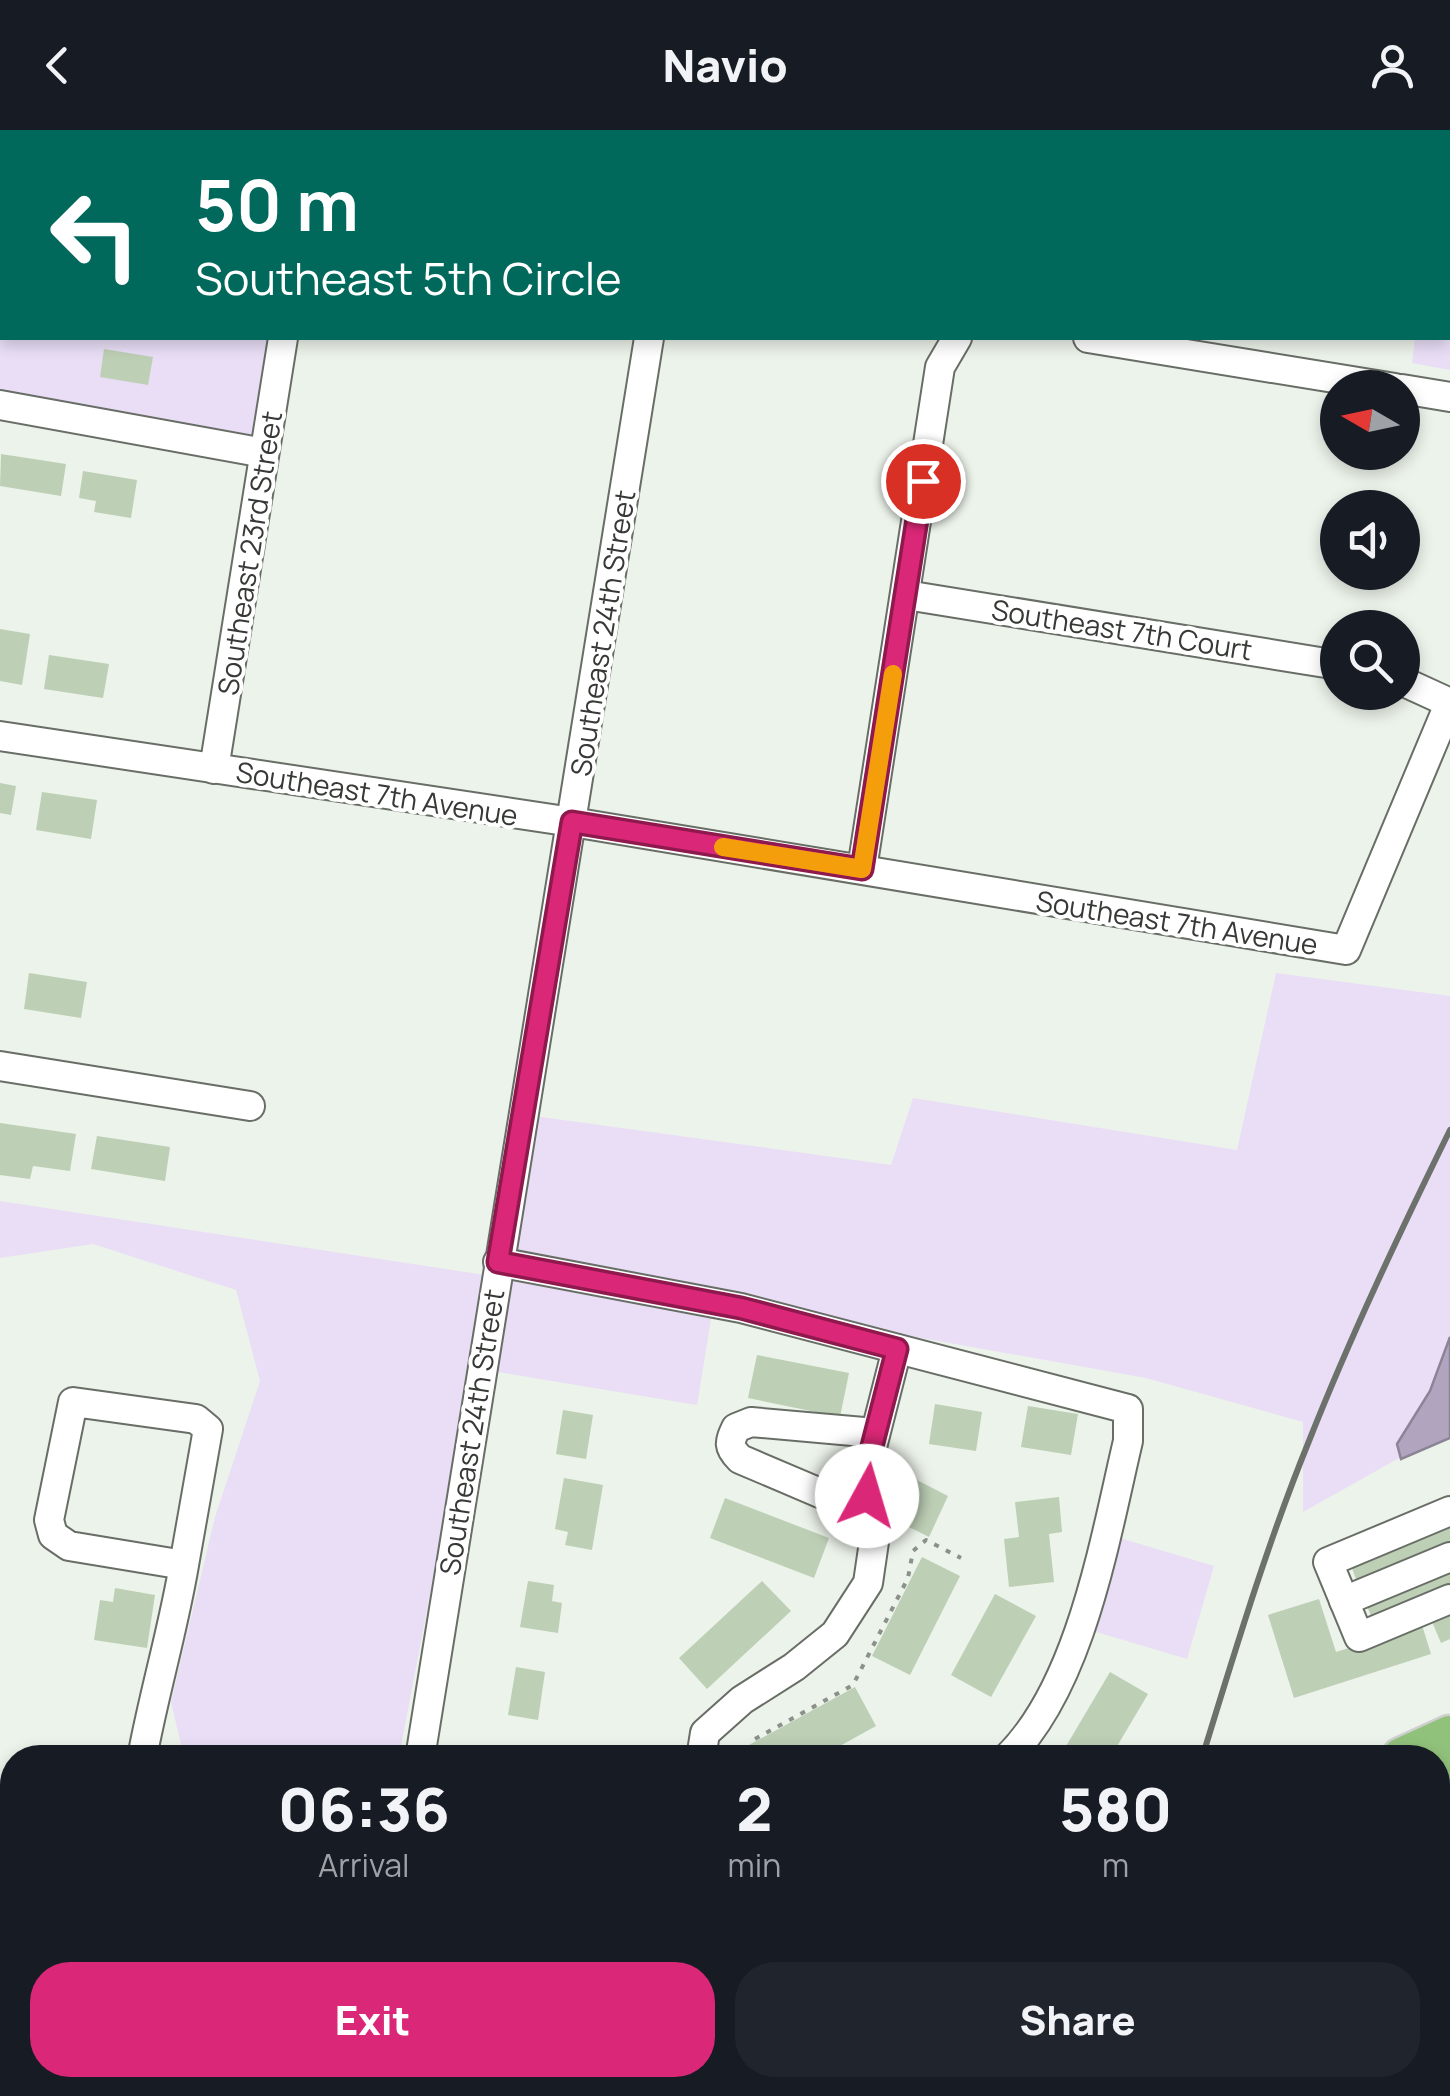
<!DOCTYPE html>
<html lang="en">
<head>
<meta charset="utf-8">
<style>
	:root { --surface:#171b24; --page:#20242c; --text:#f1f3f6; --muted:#9ea1a6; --accent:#db2777 }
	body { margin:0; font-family:Manrope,sans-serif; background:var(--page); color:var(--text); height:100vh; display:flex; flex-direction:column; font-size:38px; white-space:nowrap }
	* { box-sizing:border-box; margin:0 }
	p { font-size:32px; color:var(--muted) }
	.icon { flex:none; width:55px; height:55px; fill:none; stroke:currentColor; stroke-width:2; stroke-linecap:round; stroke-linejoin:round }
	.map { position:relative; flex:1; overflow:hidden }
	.side { position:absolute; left:0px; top:1615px; width:1450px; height:352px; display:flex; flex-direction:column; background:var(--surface); border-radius:40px 40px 0 0; box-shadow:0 5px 15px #0003 }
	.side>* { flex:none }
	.guide { position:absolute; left:0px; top:0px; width:1450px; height:210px; box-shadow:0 5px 15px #0003; background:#00695c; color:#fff; overflow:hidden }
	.needle { width:65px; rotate:279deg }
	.buttons { position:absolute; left:1320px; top:240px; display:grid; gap:20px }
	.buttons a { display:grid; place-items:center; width:100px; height:100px; border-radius:50%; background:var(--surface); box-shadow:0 5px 15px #0003; font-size:50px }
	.pin { position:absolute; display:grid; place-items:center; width:85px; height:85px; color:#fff; margin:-42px; border:5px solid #fff; border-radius:50%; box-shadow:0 2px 10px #0007 }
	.me { position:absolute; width:110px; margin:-55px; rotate:6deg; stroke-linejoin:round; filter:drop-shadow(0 0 8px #0008) }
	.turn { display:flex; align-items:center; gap:35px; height:210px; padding:0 30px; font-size:45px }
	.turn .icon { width:130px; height:130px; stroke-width:2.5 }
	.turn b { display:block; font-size:70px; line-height:85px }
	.eta { display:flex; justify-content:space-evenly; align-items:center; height:170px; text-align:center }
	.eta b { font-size:60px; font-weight:800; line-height:70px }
	.button { display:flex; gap:20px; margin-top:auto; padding:20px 30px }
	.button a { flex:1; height:115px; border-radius:40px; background:var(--accent); color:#fff; font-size:40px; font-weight:800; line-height:115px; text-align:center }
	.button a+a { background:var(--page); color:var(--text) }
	header { display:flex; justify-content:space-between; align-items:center; height:130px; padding:0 30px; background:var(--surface); font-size:45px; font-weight:800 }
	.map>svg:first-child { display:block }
</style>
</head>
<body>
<header><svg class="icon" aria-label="back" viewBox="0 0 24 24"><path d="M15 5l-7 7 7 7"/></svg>Navio<svg class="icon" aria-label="person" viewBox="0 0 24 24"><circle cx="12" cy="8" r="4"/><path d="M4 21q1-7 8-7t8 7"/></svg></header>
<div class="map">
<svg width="1450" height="1966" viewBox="0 0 1450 1966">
	<rect width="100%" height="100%" fill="#ecf3ea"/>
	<!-- green -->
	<g fill="#e9def6">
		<polygon points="0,0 304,0 2,2 2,103"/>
		<polygon points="1448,72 1450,73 1450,240 1412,233 1415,208 1448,208"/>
		<polygon points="0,111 2,208 282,208 263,327 0,285"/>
		<polygon points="1276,843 1450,866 1450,1207 1430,1261 1397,1314 1401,1327 1303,1382 1303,1292 1146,1248 714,1171 697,1275 492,1241 534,986 891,1035 913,968 1237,1020"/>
		<polygon points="0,1071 485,1145 455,1332 399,1627 184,1627 171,1572 215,1387 260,1251 236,1160 93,1114 0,1128"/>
		<polygon points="1120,1408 1214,1436 1187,1529 1093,1501"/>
	</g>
	<!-- water -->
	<polygon fill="#b0a4bf" stroke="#8b8496" stroke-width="2.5" points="1450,1207 1450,1308 1401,1329 1397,1314 1430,1261"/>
	<!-- building -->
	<g fill="#bdcfb5">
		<polygon points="104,219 153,227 148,255 100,247"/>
		<polygon points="1,324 66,334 61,366 0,356"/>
		<polygon points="83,341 137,350 131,388 94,382 96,371 79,368"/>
		<polygon points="0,499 30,504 22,555 0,551"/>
		<polygon points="49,525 109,534 103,568 44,559"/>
		<polygon points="0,653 16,656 11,685 0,683"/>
		<polygon points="42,662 97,670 91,709 36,700"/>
		<polygon points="29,843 87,852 81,888 24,879"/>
		<polygon points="0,993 76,1004 70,1041 33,1036 30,1049 0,1045"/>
		<polygon points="97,1006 170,1017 165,1051 91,1039"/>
		<polygon points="757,1225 849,1243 840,1287 748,1268"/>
		<polygon points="935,1274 982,1282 976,1321 929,1314"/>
		<polygon points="1028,1276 1078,1284 1071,1325 1021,1317"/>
		<polygon points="563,1280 593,1285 586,1329 556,1324"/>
		<polygon points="564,1348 603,1355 592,1420 565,1415 568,1402 555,1399"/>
		<polygon points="915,1349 948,1366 929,1407 895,1390"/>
		<polygon points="1059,1367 1062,1402 1049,1404 1054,1452 1009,1457 1004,1409 1019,1407 1015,1372"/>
		<polygon points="725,1368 829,1408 814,1448 710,1408"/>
		<polygon points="1450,1392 1450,1417 1357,1452 1349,1430"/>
		<polygon points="922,1427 960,1446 910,1545 872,1526"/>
		<polygon points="1450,1436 1450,1456 1371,1486 1364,1469"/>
		<polygon points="528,1451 554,1455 552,1471 562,1473 558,1503 520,1497"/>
		<polygon points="762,1451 791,1481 707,1559 679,1528"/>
		<polygon points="115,1458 155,1465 147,1518 94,1510 100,1470 113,1472"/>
		<polygon points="995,1464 1036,1486 991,1567 951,1545"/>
		<polygon points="1319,1469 1336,1522 1422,1495 1431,1524 1294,1568 1268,1485"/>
		<polygon points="1450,1479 1450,1509 1441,1513 1430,1487"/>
		<polygon points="516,1537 545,1542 538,1590 508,1585"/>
		<polygon points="1110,1542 1148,1564 1110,1628 1069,1628 1062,1623"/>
		<polygon points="855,1557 876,1596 818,1628 756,1628 749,1615"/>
		<polygon points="0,1737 12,1739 12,1841 0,1839"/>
		<polygon points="1450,1753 1450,1815 1448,1815 1438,1755"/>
		<polygon points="0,1949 12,1951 15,1955 14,1966 0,1966"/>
		<polygon points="59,1955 88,1959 86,1966 57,1966"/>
		<polygon points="1197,1955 1231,1955 1222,1966 1210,1966"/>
		<polygon points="101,1957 144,1964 143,1966 99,1966"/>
	</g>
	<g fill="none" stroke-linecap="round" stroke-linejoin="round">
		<!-- minor casing -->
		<g stroke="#686e66" stroke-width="32">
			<g id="minor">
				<polyline points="316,2 316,0"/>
				<polyline points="681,2 681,0"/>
				<polyline points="1045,2 1046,0"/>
				<polyline points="1440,2 1441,0"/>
				<polyline points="1088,208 1395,258"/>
				<polyline points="1402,259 1450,267"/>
				<polyline points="0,275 264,323"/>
				<polyline points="906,465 1338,535"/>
				<polyline points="1402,551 1450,573"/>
				<polyline points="0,606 572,692 1346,820 1450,572"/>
				<polyline points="214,639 283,208"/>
				<polyline points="862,739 940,237 957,208"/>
				<polyline points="0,936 250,976"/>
				<path d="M498 1132 741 1178 1128 1279V1311C1105 1408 1081 1556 1007 1628"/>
				<path d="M869 1378 834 1369 740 1329C728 1317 729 1313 736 1298L751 1292 875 1303"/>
				<polyline points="1450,1381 1328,1432 1359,1507 1450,1469"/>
				<polyline points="1344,1471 1450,1427"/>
				<path d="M142 1628C154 1563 173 1500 184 1435L208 1299 196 1289 73 1272 49 1390 53 1405 69 1416 184 1435"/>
				<polyline points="420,1628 649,208"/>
				<polyline points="701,1628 705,1603 742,1570 794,1537 835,1504 868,1453 875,1405 867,1366 870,1325 897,1219"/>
				<polyline points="1438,1884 1450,1881"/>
				<polyline points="0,1891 12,1892"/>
				<polyline points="431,1955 460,1960 470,1966"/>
				<polyline points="1298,1960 1341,1966"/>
				<polyline points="1394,1964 1426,1958"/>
				<polyline points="186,1966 188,1955"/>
				<polyline points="303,1966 304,1955"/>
			</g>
		</g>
		<!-- highway casing -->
		<g stroke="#cfcfcf" stroke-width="45">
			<g id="highway">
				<polyline points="1402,1628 1450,1606"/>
				<polyline points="1438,1648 1450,1643"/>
				<polyline points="661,1966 685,1955"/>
				<polyline points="741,1966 765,1955"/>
			</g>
		</g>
		<!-- path -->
		<polyline stroke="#8b908a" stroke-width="4" stroke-dasharray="5 8" stroke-linecap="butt" points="755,1609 853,1555 908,1448 913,1421 926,1410 961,1428"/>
		<!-- minor -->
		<use href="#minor" stroke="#fff" stroke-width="28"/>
		<!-- highway -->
		<use href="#highway" stroke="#91c27b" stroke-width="40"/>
		<!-- rail -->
		<g stroke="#6d716b" stroke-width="6">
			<path d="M1202 1628C1235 1521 1267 1414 1309 1311 1351 1205 1400 1102 1450 1000"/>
			<polyline points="1102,1966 1106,1955"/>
		</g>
	</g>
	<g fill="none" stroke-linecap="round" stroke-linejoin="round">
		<!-- route casing -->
		<g stroke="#8e194d" stroke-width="25">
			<polyline id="route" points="867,1366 870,1324 897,1219 741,1178 498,1132 572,692 862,739 923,351"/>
		</g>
		<!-- route -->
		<use href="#route" stroke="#db2777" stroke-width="18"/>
		<!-- slow -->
		<polyline stroke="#f59e0b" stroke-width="18" points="723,717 862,739 893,544"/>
	</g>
	<g text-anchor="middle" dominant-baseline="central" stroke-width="8" stroke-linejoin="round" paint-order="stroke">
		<!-- street labels -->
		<g font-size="28" fill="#363935" stroke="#fff">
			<text transform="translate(249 423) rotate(-81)">Southeast 23rd Street</text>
			<text transform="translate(1122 499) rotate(9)">Southeast 7th Court</text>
			<text transform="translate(602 503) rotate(-81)">Southeast 24th Street</text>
			<text transform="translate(377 663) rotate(9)">Southeast 7th Avenue</text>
			<text transform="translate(1177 792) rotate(9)">Southeast 7th Avenue</text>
			<text transform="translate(471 1302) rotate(-81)">Southeast 24th Street</text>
		</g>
	</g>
</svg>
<div class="buttons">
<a><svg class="needle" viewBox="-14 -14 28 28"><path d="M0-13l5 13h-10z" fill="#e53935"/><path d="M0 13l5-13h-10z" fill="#9ea1a6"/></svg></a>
<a><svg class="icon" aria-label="sound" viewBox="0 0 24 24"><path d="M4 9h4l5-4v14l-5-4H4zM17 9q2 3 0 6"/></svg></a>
<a><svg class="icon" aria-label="search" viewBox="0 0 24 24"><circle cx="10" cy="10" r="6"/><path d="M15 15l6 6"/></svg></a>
</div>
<div class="pin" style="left:923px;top:351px;background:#d93025"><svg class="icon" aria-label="arrive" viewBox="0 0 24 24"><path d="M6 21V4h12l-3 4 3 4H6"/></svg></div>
<svg class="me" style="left:867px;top:1366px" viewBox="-20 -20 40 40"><circle r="19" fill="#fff"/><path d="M0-13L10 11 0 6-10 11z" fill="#db2777"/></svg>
<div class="guide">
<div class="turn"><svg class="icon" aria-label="left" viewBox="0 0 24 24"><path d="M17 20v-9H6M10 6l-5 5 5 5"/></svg><div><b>50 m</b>Southeast 5th Circle</div></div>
</div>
<section class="side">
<div class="eta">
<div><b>06:36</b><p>Arrival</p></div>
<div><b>2</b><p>min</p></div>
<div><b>580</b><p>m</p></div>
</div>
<div class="button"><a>Exit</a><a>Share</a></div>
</section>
</div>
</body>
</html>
